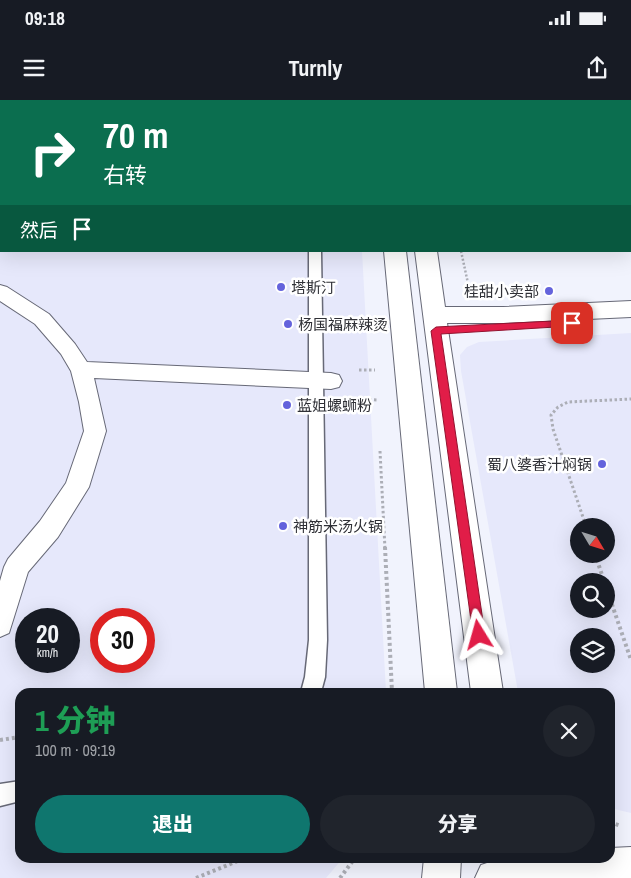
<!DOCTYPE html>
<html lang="zh">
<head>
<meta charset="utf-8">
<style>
	:root { --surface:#171b24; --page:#20242c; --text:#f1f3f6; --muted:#9ea1a6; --accent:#0f766e }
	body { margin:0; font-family:"Archivo Narrow","Noto Sans SC",sans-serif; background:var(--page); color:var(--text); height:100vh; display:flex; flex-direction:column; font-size:19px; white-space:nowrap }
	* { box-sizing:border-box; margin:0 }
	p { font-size:16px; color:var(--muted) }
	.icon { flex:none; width:28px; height:28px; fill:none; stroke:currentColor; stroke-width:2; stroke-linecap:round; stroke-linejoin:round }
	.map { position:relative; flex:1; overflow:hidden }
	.panel { position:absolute; left:15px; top:588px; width:600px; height:175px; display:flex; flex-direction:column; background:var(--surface); border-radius:15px; box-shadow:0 5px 20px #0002 }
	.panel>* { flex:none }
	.hud { position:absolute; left:0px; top:0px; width:631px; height:152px; box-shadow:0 5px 20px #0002; background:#0b6e4f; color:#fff; overflow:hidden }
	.needle { width:32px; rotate:128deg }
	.buttons { position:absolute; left:570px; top:418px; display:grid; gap:10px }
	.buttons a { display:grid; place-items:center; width:45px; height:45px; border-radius:50%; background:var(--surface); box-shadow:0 5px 20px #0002; font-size:25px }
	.speed { position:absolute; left:15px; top:508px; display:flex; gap:10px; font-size:25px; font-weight:700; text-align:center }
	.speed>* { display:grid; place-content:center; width:65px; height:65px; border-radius:50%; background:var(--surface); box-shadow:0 5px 20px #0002; line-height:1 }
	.speed small { font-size:12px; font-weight:400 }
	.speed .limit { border:8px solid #d22; background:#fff; color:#111 }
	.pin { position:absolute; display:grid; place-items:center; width:42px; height:42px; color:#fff; margin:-21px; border-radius:10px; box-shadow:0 2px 8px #0006 }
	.me { position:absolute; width:55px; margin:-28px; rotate:352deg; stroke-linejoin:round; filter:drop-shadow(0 0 4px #0008) }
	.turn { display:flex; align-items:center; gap:18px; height:105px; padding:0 20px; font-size:22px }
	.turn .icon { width:65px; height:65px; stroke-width:2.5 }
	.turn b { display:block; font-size:35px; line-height:42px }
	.then { display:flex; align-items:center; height:48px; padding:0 20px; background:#0003; gap:10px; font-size:19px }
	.round { display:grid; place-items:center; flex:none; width:52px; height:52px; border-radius:26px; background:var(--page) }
	.overview { display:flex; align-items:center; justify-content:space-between; height:85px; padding:0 20px }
	h1 { font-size:30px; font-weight:800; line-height:38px; color:#1e9e55 }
	.primary-button { display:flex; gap:10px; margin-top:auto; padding:10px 20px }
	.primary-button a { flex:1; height:58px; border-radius:30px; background:var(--accent); color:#fff; font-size:20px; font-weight:800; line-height:58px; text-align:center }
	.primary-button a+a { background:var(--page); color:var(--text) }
	.status { display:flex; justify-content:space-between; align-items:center; height:35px; padding:0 25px; background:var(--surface); direction:ltr }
	.status svg { height:14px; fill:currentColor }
	header { display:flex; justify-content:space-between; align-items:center; height:65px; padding:0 20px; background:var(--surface); font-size:22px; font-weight:800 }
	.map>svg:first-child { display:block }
</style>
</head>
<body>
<div class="status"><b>09:18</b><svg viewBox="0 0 49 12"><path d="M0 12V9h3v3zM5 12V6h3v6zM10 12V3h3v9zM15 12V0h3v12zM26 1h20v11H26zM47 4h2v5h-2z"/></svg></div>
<header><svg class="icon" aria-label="menu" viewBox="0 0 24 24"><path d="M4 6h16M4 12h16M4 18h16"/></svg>Turnly<svg class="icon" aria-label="share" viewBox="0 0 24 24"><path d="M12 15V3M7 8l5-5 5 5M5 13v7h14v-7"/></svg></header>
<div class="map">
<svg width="631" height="778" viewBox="0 0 631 778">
	<rect width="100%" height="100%" fill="#f1f3fd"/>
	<!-- built -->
	<g fill="#e6e8fb" fill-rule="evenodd">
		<path d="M0 0H354L1 1V151H362L386 592H20V758H343L326 778H0ZM26 519H69V561H26ZM101 519H144V561H101Z"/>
		<path d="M631 233V713L610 708V592H518L461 271 460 255 467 247 479 242ZM579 426H606V454H579ZM579 481H606V509H579ZM579 536H606V564H579Z"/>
	</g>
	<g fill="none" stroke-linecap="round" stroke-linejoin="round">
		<!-- river -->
		<polygon fill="#bac0f3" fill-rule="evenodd" points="622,0 631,0 631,24 630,1 617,1"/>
		<!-- service casing -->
		<g stroke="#676977" stroke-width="3">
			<g id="service">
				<rect x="309" y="0" width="10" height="1"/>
				<rect x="630" y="137" width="1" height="8"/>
				<polygon points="309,151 321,151 327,540 325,577 321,592 301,592 305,577 309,540"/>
				<polygon points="20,681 20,701 0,706 0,684"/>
			</g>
		</g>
		<!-- pedestrian casing -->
		<g stroke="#676977" stroke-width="2">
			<polygon id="pedestrian" points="0,185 7,187 49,214 75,244 87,262 331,273 339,275 342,281 339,287 331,289 94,278 106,331 89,387 58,437 28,472 9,533 0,537 0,481 4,467 8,459 40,421 66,383 84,331 79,302 71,271 61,254 35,224 0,201"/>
		</g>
		<!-- minor casing -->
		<g stroke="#676977" stroke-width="2">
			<g id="minor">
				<polygon points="369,0 387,0 388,1 370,1"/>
				<polygon points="398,0 416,0 416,1 399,1"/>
				<polygon points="384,151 406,151 457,592 425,592"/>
				<polygon points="415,151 437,151 445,207 503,207 631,201 631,217 503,223 447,223 503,592 471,592"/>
				<polygon points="424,758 461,758 460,778 422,778"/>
				<polygon points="539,758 583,758 589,765 595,778 551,778 545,771"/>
			</g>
		</g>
		<!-- secondary casing -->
		<g stroke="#676977" stroke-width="2">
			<polygon id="secondary" points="631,747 631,778 475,778 481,765 502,758 610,758 610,748"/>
		</g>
		<!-- path-far2 -->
		<polyline stroke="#acaeb6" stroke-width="2.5" stroke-dasharray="2 2" stroke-linecap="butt" points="461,151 469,188"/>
		<!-- path-far1 -->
		<g stroke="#acaeb6" stroke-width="3" stroke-dasharray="2.5 2.5" stroke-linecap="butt">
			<polyline points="359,270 375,270"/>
			<polyline points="354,299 377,300"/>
			<polyline points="380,351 385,449"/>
			<polyline points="586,426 553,329 551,315 558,307 568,302 631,299"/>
		</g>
		<!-- path -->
		<g stroke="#acaeb6" stroke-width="4" stroke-dasharray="3 3" stroke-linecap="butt">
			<polyline points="385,447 392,592"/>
			<polyline points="595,454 604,481"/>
			<polyline points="606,487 631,560"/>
			<polyline points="0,640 20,637"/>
			<polyline points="610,722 621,726"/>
			<polyline points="196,778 245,758"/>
			<polyline points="340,778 355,758"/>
		</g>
		<!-- service -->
		<use href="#service" fill="#fff" fill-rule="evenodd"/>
		<!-- pedestrian -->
		<use href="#pedestrian" fill="#fff" fill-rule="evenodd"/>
		<!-- minor -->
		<use href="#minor" fill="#fff" fill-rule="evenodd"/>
		<!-- secondary -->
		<use href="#secondary" fill="#fff" fill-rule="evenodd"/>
	</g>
	<!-- route -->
	<polygon fill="#e11d48" stroke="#92132f" points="572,220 577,223 572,226 441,234 485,535 484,540 479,542 474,540 473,535 431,231 436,227"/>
	<!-- markers -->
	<g fill="#6463dc" stroke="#fff" stroke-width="2">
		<circle cx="281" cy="187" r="5"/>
		<circle cx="549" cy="191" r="5"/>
		<circle cx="288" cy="224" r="5"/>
		<circle cx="287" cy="305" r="5"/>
		<circle cx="602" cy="364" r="5"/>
		<circle cx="283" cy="426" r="5"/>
	</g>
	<g text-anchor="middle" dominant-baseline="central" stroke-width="5" stroke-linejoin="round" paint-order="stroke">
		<!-- poi labels -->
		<g font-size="15" fill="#2f3036" stroke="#fff" text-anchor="start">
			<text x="291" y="187">塔斯汀</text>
			<text x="539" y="191" text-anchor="end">桂甜小卖部</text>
			<text x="298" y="224">杨国福麻辣烫</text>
			<text x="297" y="305">蓝姐螺蛳粉</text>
			<text x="592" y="364" text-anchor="end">蜀八婆香汁焖锅</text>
			<text x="293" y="426">神筋米汤火锅</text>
		</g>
	</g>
</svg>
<div class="buttons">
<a><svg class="needle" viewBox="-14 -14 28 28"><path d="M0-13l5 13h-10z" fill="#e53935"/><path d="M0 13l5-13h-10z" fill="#9ea1a6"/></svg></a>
<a><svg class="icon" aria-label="search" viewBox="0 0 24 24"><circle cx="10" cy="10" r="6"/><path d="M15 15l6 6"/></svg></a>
<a><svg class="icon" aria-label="layers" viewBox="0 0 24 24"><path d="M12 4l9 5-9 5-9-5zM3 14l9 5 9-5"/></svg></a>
</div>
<div class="speed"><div>20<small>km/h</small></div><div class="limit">30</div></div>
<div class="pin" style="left:572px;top:223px;background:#d93025"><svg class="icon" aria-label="arrive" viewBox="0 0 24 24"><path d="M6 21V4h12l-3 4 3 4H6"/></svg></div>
<svg class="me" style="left:479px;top:535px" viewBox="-20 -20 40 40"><path d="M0-17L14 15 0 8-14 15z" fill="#e11d48" stroke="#fff" stroke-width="4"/></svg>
<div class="hud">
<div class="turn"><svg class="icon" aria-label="right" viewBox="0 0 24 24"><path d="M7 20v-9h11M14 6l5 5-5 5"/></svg><div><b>70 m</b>右转</div></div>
<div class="then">然后<svg class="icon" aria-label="arrive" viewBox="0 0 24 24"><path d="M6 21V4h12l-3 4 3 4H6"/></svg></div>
</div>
<section class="panel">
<div class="overview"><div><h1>1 分钟</h1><p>100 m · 09:19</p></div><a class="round"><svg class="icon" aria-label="close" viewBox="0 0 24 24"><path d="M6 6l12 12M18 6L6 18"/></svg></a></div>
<div class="primary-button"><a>退出</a><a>分享</a></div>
</section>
</div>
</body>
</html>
